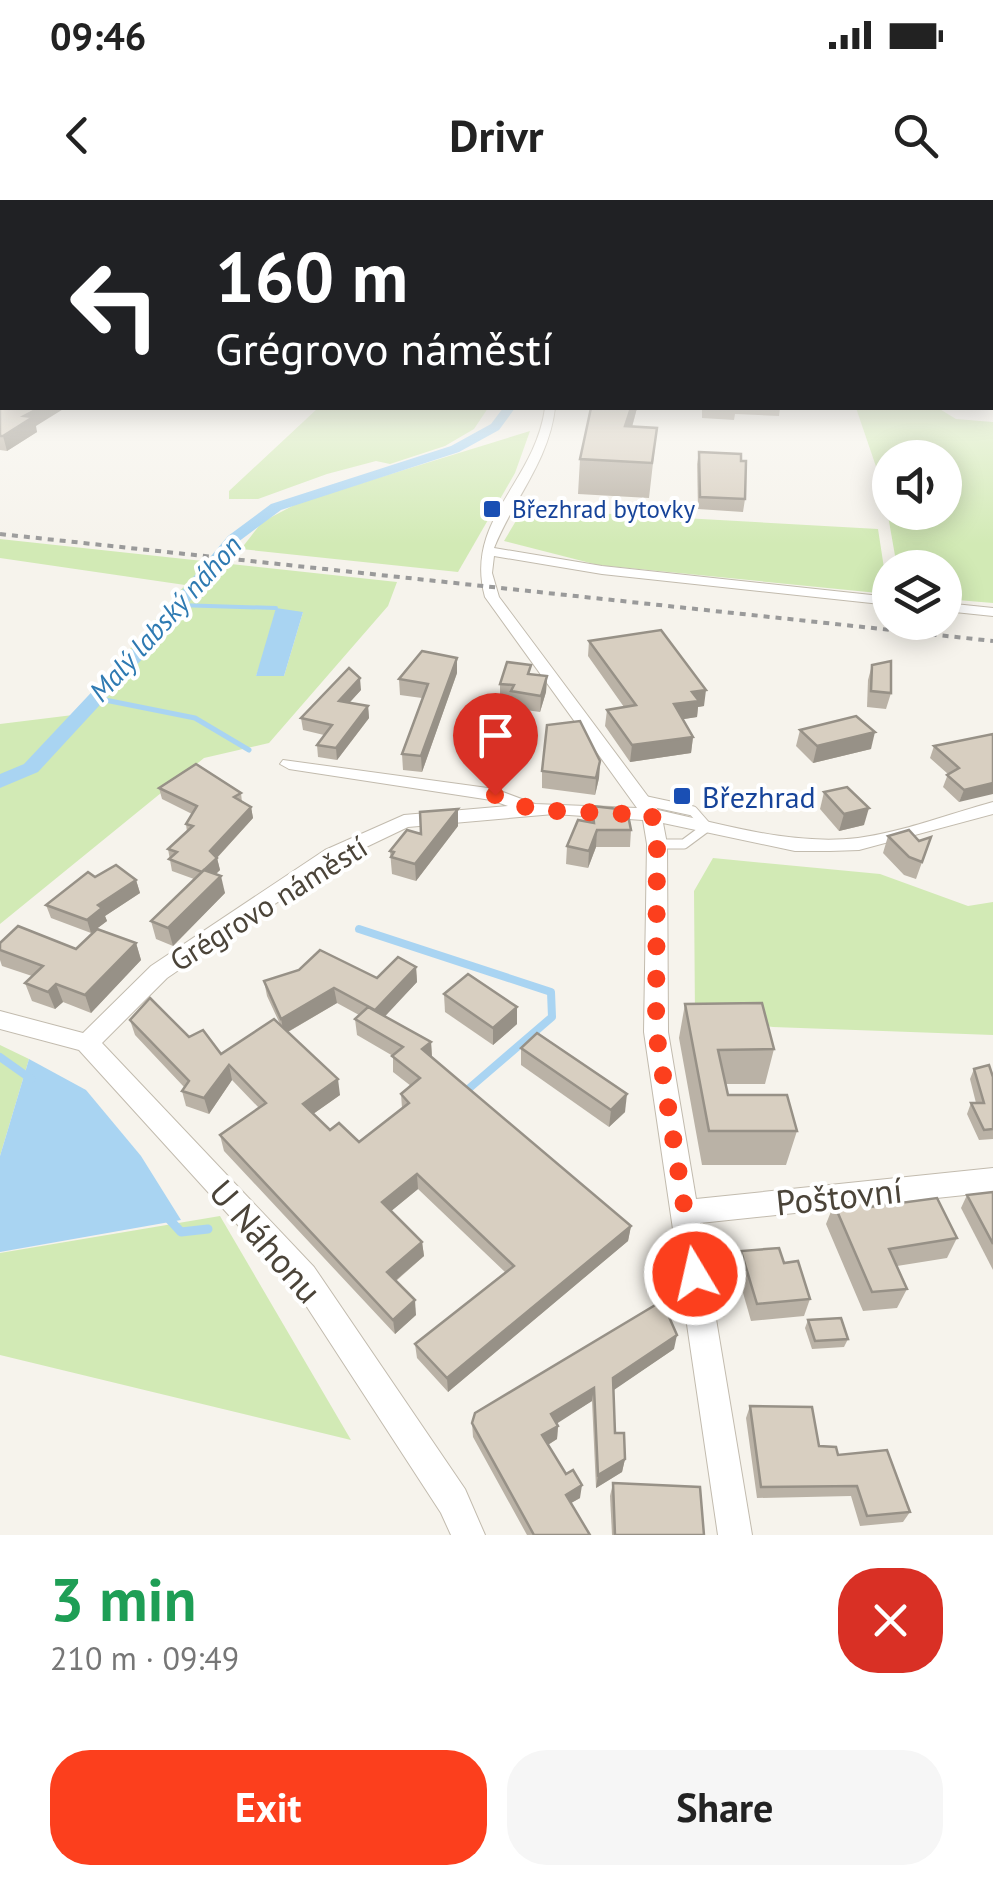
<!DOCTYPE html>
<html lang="en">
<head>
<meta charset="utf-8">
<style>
	:root { --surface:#fff; --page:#f6f6f6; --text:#222; --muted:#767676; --accent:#fc3f1d }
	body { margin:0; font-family:"PT Sans",sans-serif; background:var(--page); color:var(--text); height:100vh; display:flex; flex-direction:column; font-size:38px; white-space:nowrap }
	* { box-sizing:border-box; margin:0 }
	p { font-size:32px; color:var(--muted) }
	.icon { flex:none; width:55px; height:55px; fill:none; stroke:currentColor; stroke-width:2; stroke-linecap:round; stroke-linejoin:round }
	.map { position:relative; height:1335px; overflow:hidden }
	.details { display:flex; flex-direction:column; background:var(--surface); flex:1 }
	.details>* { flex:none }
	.top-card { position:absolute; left:0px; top:0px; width:995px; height:210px; box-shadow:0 5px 25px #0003; background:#202124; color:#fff; overflow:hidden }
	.controls { position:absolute; left:872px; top:240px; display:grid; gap:20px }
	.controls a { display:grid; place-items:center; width:90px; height:90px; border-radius:50%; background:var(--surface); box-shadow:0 5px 25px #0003; font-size:50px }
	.pin { position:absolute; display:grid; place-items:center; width:85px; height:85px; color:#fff; margin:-102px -42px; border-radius:50% 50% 50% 0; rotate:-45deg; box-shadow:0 0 10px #0007 }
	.pin .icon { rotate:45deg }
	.me { position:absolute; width:110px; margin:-55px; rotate:351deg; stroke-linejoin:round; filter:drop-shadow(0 0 8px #0008) }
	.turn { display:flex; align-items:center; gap:35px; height:210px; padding:0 50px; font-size:45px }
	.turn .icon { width:130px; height:130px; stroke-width:2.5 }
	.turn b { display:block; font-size:70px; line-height:85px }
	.round { display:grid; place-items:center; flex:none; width:105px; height:105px; border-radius:40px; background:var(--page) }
	.overview { display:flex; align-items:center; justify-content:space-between; height:170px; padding:0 50px }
	h1 { font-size:60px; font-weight:700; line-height:75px; color:#1e9e55 }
	.cta { display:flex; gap:20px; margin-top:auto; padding:20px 50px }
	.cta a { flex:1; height:115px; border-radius:40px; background:var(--accent); color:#fff; font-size:40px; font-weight:700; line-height:115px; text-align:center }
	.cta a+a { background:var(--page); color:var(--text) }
	.status { display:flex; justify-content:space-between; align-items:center; height:70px; padding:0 50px; background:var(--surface); direction:ltr }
	.status svg { height:28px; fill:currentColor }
	header { display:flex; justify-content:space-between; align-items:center; height:130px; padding:0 50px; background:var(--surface); font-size:45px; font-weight:700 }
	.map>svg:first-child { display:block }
</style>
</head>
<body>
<div class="status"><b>09:46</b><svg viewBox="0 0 49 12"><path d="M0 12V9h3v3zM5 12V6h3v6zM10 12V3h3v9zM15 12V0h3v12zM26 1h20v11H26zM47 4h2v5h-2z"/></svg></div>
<header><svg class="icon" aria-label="back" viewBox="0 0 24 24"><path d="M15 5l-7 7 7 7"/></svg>Drivr<svg class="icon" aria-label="search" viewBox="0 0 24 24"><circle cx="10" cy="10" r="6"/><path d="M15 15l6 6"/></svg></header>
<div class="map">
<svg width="993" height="1335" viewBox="0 0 993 1335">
	<rect width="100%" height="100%" fill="#f6f3ec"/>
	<!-- green -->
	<g fill="#d2eab5" fill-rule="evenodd">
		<polygon points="318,208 488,208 474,229 445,246 390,264 376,261 327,274 258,299 229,299 229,291"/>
		<path d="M856 208H938L956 219 993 222V403L945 399V368L897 367 883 287ZM890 258H945V312H890Z"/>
		<polygon points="530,231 515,273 458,372 241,349 262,322 300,302"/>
		<polygon points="523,309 878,329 888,394 598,365 504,341"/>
		<path d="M0 339 397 382 388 406 269 543 204 558 0 724V524L73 515 185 385 0 358ZM303 412 284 476H256L268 445Z"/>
		<polygon points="713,658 880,674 968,706 993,702 993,835 773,827 695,817 694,691"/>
		<polygon points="0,845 29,859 0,956"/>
		<polygon points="220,1016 351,1240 0,1155 0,1053"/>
	</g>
	<!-- water -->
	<g fill="#a9d4f2">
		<polygon points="276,408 303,412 284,476 256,476"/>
		<polygon points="29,859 86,890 141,956 181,1020 0,1052 0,956"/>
	</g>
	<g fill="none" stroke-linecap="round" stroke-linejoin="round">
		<!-- stream-far3 -->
		<polyline stroke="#a9d4f2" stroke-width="4" points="177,405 276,408"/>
		<!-- stream-far2 -->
		<polyline stroke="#a9d4f2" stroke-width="5" points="95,498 195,518 249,550"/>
		<!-- stream-far1 -->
		<g stroke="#a9d4f2" stroke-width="8">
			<polyline points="359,729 551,792 552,817 466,891"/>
			<polyline points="0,857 31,879"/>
		</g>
		<!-- stream -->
		<polyline stroke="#a9d4f2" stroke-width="9" points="169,1019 181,1032 208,1029"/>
		<!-- canal -->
		<polygon fill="#a9d4f2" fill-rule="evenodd" points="503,208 515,208 499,230 459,252 281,310 238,342 146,455 38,572 0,588 0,574 24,564 134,447 228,336 271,304 451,246 491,224"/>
		<!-- service casing -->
		<g stroke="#c2bbae" stroke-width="11">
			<polyline id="service" points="642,600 693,611 707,627 684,644 658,644"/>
		</g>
		<!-- minor casing -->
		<g stroke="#c2bbae" stroke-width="2">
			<g id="minor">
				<path d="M545 208H555C549 261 513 300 494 348L602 366 890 397V405L602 374 494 356 492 373 499 397 658 610C723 624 791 646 858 638 903 632 949 614 993 602V614L859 650 830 651H795L663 623 667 644 668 832 696 999 993 968V992L700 1023 752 1335H718L644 832 647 644 643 620 554 614 408 627 339 660 167 778 102 843 314 1067 465 1289 485 1335H451L441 1313 294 1087 79 850 0 829V811L83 833 151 766 325 650 404 615 508 606 491 600 289 569 280 564 283 560 495 589 535 604 637 608 485 397C464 320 535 283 545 208Z"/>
				<polygon points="945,403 993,408 993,416 945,411"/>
			</g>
		</g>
		<!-- service -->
		<use href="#service" stroke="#fff" stroke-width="9"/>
		<!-- minor -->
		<use href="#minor" fill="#fff" fill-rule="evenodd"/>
		<!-- rail -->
		<polyline stroke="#9a9a9a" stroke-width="4" stroke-dasharray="6 6" stroke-linecap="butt" points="0,334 993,441"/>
	</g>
	<!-- wall -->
	<g fill="#bab2a6" fill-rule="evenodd">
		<polygon points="0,158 37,232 7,251 0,250"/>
		<polygon points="637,208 632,227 657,228 649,298 578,294 580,259"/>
		<polygon points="702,208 780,208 779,216 735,214 734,220 702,218"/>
		<polygon points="699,252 745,299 743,312 698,309 697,264"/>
		<polygon points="589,441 704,506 698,507 697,517 683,519 693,537 691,553 630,562 605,526 607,510 624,507 588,456"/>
		<polygon points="872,465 891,493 886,509 867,507 868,480"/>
		<polygon points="457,473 422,572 403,570 402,554 422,498 400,495 399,479"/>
		<polygon points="530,474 547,476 546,492 540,512 511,508 511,501 500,500 500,484"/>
		<polygon points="361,490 349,503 368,506 369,518 337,560 318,557 317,545 324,535 303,530 301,518"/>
		<polygon points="800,530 871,549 813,563 796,546"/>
		<polygon points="993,534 959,602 943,587 948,574 930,558 934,546"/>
		<polygon points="600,561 599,578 595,595 542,588 542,571"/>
		<polygon points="159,588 241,593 242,602 251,607 253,618 217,658 220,670 216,674 225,693 173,746 156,739 151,721 194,679 172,671 168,649 187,632 186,624 192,614 162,599"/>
		<polygon points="824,592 864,625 839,631 820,609"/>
		<polygon points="592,606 631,630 630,647 596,647 588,668 566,664 567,646 591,622"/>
		<polygon points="458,626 416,681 392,674 390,651 421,634"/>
		<polygon points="888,636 919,641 931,637 916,679 904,675 883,653"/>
		<polygon points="95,677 136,680 140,693 105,716 107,721 91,733 51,718 46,705"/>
		<polygon points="0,743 76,749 136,743 141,760 91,813 63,802 55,809 32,801 25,783 32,776 2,766 0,760"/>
		<path d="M416 767 417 782 384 816 431 842 432 857 631 1026 628 1041 448 1192 417 1158 415 1144 505 1072 418 989 391 1011 422 1042 424 1056 396 1081 416 1115 395 1134 224 951 220 935 259 908 232 880 209 914 186 906 182 891 184 887 135 835 130 820 189 837 221 854 280 824 267 796 264 781 377 778ZM337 803 359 815 355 819 357 835 393 856V872L411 886 401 894 402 908 359 942 330 930 313 914 340 895 288 832Z"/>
		<polygon points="444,794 517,824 493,845 445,812"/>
		<polygon points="685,804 774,849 765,884 725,884 728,895 797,931 786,965 702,965 679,838"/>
		<polygon points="521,848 625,912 609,927 521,865"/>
		<polygon points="974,869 993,877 993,939 979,940 967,914 971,903 976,903 970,879"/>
		<polygon points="993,992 993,1070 961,1008 967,995"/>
		<polygon points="834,1004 957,1038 947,1058 897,1066 907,1089 897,1108 863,1111 826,1024"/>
		<polygon points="741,1051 784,1063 810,1099 804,1116 751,1121 736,1068"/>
		<polygon points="808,1120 848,1139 844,1147 812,1149 805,1128"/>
		<polygon points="674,1149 613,1190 615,1233 625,1259 622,1272 596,1288 592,1201 556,1223 558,1226 557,1239 548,1245 580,1298 571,1303 590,1335 527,1335 473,1237 472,1223"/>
		<polygon points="750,1206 819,1246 910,1312 903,1322 860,1326 851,1296 757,1298 746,1218"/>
		<polygon points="613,1283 704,1335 612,1335 610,1296"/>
	</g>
	<!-- shaded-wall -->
	<g fill="#979187">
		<polygon points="39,208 65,208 36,226 37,232 7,251 3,236 24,216"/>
		<polygon points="631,208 637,208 623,260 625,226"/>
		<polygon points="457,458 457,473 422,572 421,556"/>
		<polygon points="547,476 546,492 540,512 541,496"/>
		<polygon points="360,478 361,490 340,513 339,501"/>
		<polygon points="706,490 704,506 698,507 697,517 672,521 674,504 692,492"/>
		<polygon points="368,506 369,518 337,560 336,548"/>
		<polygon points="875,532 871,549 813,563 817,546"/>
		<polygon points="693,537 691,553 630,562 632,545"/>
		<polygon points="600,561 599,578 595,595 596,578"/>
		<polygon points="993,583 993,594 959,602 964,590"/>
		<polygon points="251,607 253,618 212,663 210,651"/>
		<polygon points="869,608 864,625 839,631 844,614"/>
		<polygon points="458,609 458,626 416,681 415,664"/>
		<polygon points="597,630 596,647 588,668 589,651"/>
		<polygon points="217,658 220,670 206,683 203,672"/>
		<polygon points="221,676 225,693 173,746 168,728"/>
		<polygon points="136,680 140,693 105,716 107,721 91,733 87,720 98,705"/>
		<polygon points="136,743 141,760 91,813 85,795"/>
		<polygon points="416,767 417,782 377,825 375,810"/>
		<polygon points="56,784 63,802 55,809 48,792"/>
		<polygon points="334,788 337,803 284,834 281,819"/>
		<polygon points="517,807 517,824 493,845 493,828"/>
		<polygon points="431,842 432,858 422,849"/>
		<polygon points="229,865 232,880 209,914 204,898"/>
		<polygon points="338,879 340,895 306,919 303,904"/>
		<polygon points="627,894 625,912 609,927 611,910"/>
		<polygon points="417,974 418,989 384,1017 382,1002"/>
		<polygon points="631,1026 628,1041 448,1192 447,1178"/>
		<polygon points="422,1042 424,1056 389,1086 387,1072"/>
		<polygon points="415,1100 416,1115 395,1134 393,1120"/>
		<polygon points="677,1135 674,1149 611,1192 613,1178"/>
		<polygon points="594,1188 592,1201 550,1228 551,1214"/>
		<polygon points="558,1226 557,1239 541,1249 542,1235"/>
		<polygon points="625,1259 622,1272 596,1288 598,1275"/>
		<polygon points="582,1285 580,1298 564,1307 566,1295"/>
	</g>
	<!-- building -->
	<g fill="#d8cfc1" stroke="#979187" stroke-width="2.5">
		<polygon points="0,158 2,158 2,208 39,208 24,216 33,217 3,236 0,236"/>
		<polygon points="591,208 631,208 625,226 657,228 652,263 580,259"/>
		<polygon points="699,252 741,254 741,261 746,261 745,299 700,297"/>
		<polygon points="661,430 706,490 692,492 699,501 674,504 693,537 632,545 607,510 636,505 589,441"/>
		<polygon points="422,451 457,458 421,556 402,554 428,484 399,479"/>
		<polygon points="891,461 891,493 871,491 872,465"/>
		<polygon points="507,462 531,465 528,474 547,476 541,496 511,491 514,485 500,484"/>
		<polygon points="349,468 360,478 339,501 368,506 336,548 317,545 332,525 301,518"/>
		<polygon points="856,516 875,532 817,546 800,530"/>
		<polygon points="580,521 600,561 596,578 542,571 547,525"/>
		<polygon points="993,534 993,583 964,590 947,575 959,568 934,546"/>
		<polygon points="196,564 241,593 234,597 251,607 210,651 217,658 202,672 169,659 177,652 168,649 193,626 186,624 197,606 159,588"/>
		<polygon points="847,587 869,608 844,614 824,592"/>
		<polygon points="592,606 627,610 631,630 597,630 589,651 567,646 578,620 594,623"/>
		<polygon points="458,609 415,664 391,657 394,652 390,651 407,630 421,634 420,612"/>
		<polygon points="909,630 919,641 931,637 922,662 909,657 888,636"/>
		<polygon points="116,665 136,680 98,705 102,708 87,720 46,705 88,672 95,677"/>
		<polygon points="204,670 221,676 168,728 151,721"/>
		<polygon points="18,726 76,749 97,729 136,743 85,795 56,784 48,792 25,783 43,766 0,750 0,743"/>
		<polygon points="320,750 377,778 398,757 416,767 375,810 334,788 281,819 264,781 299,770"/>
		<polygon points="468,774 517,807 493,828 444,794"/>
		<polygon points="150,798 189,837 203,830 221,854 274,819 338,879 303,904 330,930 339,923 359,942 409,903 401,894 420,878 392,856 403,847 355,819 368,807 431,842 422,849 631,1026 447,1178 415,1144 514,1066 417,974 382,1002 422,1042 387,1072 415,1100 393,1120 220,935 266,903 229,865 204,898 182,891 189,881 130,820"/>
		<polygon points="762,803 774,849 718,850 728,895 787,895 797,931 709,931 685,804"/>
		<polygon points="537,833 627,894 611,910 521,848"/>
		<polygon points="989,865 993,877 993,929 984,930 971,903 984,903 974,869"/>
		<polygon points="993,992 993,1044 967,995"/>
		<polygon points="937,998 957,1038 889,1049 907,1089 872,1092 834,1004 868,1000 871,1007"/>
		<polygon points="779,1048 784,1063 798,1061 810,1099 757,1104 741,1051"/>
		<polygon points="662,1101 677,1135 613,1178 615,1233 624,1233 625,1259 598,1275 594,1188 551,1214 558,1226 542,1235 566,1274 573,1270 582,1285 566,1295 590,1335 534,1335 472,1223 475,1213"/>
		<polygon points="841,1118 848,1139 815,1141 808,1120"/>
		<polygon points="750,1206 812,1207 819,1246 836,1247 838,1255 887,1250 910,1312 867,1316 857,1286 761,1287"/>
		<polygon points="613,1283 700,1287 704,1335 615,1335"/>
	</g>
	<!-- sky -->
	<linearGradient id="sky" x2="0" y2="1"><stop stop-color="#8fc1ec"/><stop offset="0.46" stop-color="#fbfaf6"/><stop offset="1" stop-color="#fbfaf6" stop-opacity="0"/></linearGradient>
	<rect width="993" height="344" fill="url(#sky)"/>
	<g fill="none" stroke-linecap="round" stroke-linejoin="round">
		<!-- route -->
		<polyline stroke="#fc3f1d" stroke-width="18" stroke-dasharray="0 32.4" points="495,595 534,610 652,615 657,644 656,832 695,1074"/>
	</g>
	<!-- markers -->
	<g fill="#1a4fb4" stroke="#fff" stroke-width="4">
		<rect x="482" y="299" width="20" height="20" rx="5"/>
		<rect x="672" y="586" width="20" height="20" rx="5"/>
	</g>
	<g text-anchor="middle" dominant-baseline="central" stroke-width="8" stroke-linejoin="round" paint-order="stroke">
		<!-- far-transit labels -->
		<g font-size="25" fill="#164399" stroke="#fff" text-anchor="start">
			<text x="512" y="309">Březhrad bytovky</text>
		</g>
		<!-- far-water labels -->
		<g font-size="28" font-style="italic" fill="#2e7ab2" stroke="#fff">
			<text transform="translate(165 418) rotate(-48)">Malý labský náhon</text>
		</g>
		<!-- transit labels -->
		<g font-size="30" fill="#164399" stroke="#fff" text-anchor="start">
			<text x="702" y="596">Březhrad</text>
		</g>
		<!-- street labels -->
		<g font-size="30" fill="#4b4439" stroke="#fff">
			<text transform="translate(268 703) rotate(-32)">Grégrovo náměstí</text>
		</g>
		<!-- near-street labels -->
		<g font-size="35" fill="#4b4439" stroke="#fff">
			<text transform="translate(839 996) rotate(-6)">Poštovní</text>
			<text transform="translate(266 1041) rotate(49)">U Náhonu</text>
		</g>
	</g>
</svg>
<div class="controls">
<a><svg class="icon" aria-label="sound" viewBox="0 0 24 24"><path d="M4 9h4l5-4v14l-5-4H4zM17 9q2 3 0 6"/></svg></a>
<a><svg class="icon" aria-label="layers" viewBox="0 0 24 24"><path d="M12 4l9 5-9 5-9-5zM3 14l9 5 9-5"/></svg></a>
</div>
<div class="pin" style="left:495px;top:595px;background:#d93025"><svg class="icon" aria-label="arrive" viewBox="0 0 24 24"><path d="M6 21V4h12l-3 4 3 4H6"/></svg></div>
<svg class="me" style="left:695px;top:1074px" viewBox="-20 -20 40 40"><circle r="17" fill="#fc3f1d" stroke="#fff" stroke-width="3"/><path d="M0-11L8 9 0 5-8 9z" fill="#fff"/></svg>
<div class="top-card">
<div class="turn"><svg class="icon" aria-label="left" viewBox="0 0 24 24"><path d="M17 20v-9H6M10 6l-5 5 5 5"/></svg><div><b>160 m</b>Grégrovo náměstí</div></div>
</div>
</div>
<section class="details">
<div class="overview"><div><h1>3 min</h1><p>210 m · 09:49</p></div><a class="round" style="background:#d93025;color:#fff"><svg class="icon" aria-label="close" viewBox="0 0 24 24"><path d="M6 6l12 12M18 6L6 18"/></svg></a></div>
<div class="cta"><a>Exit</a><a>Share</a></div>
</section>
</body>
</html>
